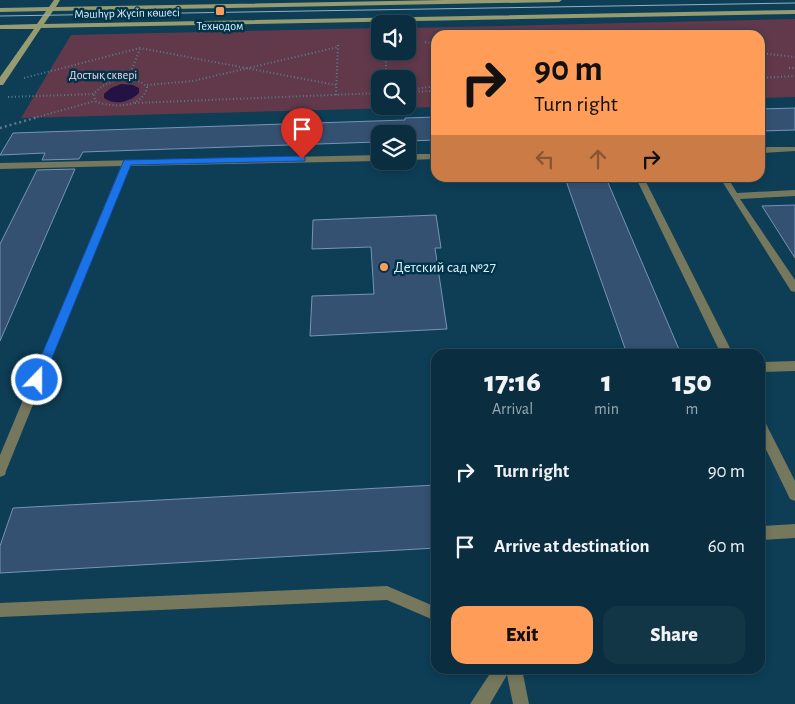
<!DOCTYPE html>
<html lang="en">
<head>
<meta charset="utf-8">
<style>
	:root { --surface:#0a2e40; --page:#133647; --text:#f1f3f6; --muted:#99a8b1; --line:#2a4a59; --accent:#fe9c58 }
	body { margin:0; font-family:"Alegreya Sans",sans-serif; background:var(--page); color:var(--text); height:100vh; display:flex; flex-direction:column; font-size:19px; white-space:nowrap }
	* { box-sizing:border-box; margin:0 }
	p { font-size:16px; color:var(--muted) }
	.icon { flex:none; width:28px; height:28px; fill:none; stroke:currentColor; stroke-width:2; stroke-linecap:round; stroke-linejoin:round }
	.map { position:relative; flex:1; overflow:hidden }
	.drawer { position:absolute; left:431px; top:349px; width:334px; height:325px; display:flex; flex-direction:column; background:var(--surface); border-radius:15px; box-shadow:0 2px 8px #0003,0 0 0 1px var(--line) }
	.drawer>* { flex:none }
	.banner { position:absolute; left:431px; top:30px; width:334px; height:152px; border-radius:15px; box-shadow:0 2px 8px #0003,0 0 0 1px var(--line); background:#fe9c58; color:#111; overflow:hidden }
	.buttons { position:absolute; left:371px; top:15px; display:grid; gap:10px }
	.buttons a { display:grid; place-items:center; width:45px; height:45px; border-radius:10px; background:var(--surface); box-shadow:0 2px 8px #0003,0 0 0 1px var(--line); font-size:25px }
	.pin { position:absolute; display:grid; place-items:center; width:42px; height:42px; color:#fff; margin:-51px -21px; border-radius:50% 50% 50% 0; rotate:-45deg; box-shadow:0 0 5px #0007 }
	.pin .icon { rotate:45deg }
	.me { position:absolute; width:55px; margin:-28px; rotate:22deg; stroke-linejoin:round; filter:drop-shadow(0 0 4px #0008) }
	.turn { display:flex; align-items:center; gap:18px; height:105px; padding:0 20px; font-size:22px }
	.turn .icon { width:65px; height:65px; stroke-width:2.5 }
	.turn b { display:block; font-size:35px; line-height:42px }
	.lanes { display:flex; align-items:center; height:48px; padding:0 20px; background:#0003; justify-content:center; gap:25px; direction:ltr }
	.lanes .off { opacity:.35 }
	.eta { display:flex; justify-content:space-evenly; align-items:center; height:85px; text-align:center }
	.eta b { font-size:30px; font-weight:800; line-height:35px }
	.button { display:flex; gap:10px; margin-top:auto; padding:10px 20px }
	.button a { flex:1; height:58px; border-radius:15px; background:var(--accent); color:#111; font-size:20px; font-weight:800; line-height:58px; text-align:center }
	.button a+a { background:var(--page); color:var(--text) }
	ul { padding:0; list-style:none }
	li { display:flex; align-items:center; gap:15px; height:75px; padding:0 20px }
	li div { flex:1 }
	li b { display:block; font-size:19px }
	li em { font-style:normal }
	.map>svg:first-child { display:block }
</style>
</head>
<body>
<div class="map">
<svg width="795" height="704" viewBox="0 0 795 704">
	<rect width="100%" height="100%" fill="#0d3e55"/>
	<!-- green -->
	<path fill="#61394a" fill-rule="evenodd" d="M795 19V97L760 98V35H436V107L21 118 71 35 380 28V51H408V28ZM380 79H408V106H380Z"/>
	<!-- water -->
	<path fill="#231345" d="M121 84 133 85 139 88V93C130 102 115 106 104 98V94L111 88Z"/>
	<!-- building -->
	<g fill="#355171" stroke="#7694b8">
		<polygon points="795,108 795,130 760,131 760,109"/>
		<polygon points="436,117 436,140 408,141 408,134 380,134 380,142 377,142 83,152 79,159 42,160 45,153 0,155 13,133 405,120 405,118"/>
		<polygon points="75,169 0,341 0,244 37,170"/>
		<polygon points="565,178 606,178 681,354 627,354"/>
		<polygon points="795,205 795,258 762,206"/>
		<polygon points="436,215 441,248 435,248 447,329 310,336 312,296 374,294 371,247 312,249 313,220"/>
		<polygon points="436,485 436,548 0,573 0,546 13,508"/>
	</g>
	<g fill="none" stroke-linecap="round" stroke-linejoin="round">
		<!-- path-far1 -->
		<g stroke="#587e91" stroke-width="2" stroke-dasharray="1 2.5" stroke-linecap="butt">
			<polyline points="425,42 436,44"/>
			<polyline points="385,51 387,79"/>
			<polyline points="760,53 795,57"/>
			<polyline points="789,68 795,68"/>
			<polyline points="24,78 140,48 336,85"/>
			<polyline points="760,78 795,76"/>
			<path d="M128 79 141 82 147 87C143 109 111 108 95 101L94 94C103 83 114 80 128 79Z"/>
			<polyline points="128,79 140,49"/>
			<polyline points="147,85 193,81 338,47"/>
			<polyline points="408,90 436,86"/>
			<polyline points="408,92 436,91"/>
			<polyline points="336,95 338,44"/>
			<polyline points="8,97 94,94"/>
			<polyline points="135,103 380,93"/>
			<polyline points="34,118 95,101"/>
		</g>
		<!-- path -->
		<polyline stroke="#587e91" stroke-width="2.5" stroke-dasharray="2 3" stroke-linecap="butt" points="0,128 38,117"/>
		<!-- lane -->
		<g fill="#75785d" fill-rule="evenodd">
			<polygon points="760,147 795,147 795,151 760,153"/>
			<polygon points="408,154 436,154 436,159 408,160"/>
			<polygon points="380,155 380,161 130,166 6,471 5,475 0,477 0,455 121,166 0,169 0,163"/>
			<polygon points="636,178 644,178 733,354 721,354"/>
			<polygon points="720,178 728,178 737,193 795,190 795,196 740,199 795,280 795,292 791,291"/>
			<polygon points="795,361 795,371 760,372 760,362"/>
			<polygon points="760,419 764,420 795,481 795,501 790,499 760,437"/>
			<polygon points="795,524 795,538 760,540 760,526"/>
			<polygon points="387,586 436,607 436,621 387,600 0,617 0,603"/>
			<polygon points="493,669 522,669 529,704 513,704 507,675 490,704 470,704"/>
		</g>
		<!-- secondary -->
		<polygon fill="#969b70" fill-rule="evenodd" points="54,0 60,0 56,7 444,0 562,0 559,2 53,11 44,24 795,10 795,14 41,28 3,85 0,85 0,77 34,29 0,29 0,25 37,24 46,11 0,12 0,8 49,7"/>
		<!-- tram -->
		<polyline stroke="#93b0c0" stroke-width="1" points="0,16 795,3"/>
	</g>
	<!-- route -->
	<polygon fill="#1a73e8" stroke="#114b97" points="302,156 305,157 305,161 131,165 43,380 42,383 33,383 31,380 124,160"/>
	<!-- markers -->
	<g fill="#fe9c58" stroke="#00344a" stroke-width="2">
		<rect x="215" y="6" width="10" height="10" rx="2.5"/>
		<circle cx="384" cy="267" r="5"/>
	</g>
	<g text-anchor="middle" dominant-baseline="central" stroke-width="5" stroke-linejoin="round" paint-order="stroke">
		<!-- far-street labels -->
		<g font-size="12" fill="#def1fc" stroke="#00344a">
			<text transform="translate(127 13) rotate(-1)">Мәшһүр Жүсіп көшесі</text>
		</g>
		<!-- far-poi labels -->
		<g font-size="12" fill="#def1fc" stroke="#00344a">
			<text x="220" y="26">Технодом</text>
		</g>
		<!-- far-park labels -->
		<g font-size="12" fill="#fdd6e5" stroke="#00344a">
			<text x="103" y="75">Достық сквері</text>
		</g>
		<!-- poi labels -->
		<g font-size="15" fill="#def1fc" stroke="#00344a" text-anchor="start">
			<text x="394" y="267">Детский сад №27</text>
		</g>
	</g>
</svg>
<div class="buttons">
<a><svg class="icon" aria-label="sound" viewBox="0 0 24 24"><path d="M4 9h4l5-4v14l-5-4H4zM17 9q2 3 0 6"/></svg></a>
<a><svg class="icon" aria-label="search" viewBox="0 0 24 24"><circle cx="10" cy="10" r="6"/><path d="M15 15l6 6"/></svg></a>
<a><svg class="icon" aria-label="layers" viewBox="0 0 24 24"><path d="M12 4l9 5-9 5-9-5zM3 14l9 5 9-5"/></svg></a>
</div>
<div class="pin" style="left:302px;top:159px;background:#d93025"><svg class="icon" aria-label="arrive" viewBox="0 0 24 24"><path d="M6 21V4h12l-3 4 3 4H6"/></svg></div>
<svg class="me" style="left:37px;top:380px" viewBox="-20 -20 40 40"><circle r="17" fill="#1a73e8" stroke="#fff" stroke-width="3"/><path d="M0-11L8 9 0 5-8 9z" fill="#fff"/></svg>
<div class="banner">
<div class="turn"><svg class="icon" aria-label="right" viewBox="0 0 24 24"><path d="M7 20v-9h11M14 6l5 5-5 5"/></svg><div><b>90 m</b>Turn right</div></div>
<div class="lanes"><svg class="icon off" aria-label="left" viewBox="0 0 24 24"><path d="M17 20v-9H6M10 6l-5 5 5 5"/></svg><svg class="icon off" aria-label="ahead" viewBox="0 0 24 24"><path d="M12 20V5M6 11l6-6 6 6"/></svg><svg class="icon" aria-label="right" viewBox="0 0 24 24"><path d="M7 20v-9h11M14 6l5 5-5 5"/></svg></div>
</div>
<section class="drawer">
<div class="eta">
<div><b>17:16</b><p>Arrival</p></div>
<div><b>1</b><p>min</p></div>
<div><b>150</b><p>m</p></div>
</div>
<ul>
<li><svg class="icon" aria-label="right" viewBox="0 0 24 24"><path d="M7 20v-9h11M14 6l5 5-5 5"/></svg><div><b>Turn right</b></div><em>90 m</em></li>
<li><svg class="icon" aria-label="arrive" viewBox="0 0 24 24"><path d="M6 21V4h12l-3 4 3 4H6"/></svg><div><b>Arrive at destination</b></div><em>60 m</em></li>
</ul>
<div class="button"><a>Exit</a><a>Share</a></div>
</section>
</div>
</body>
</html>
